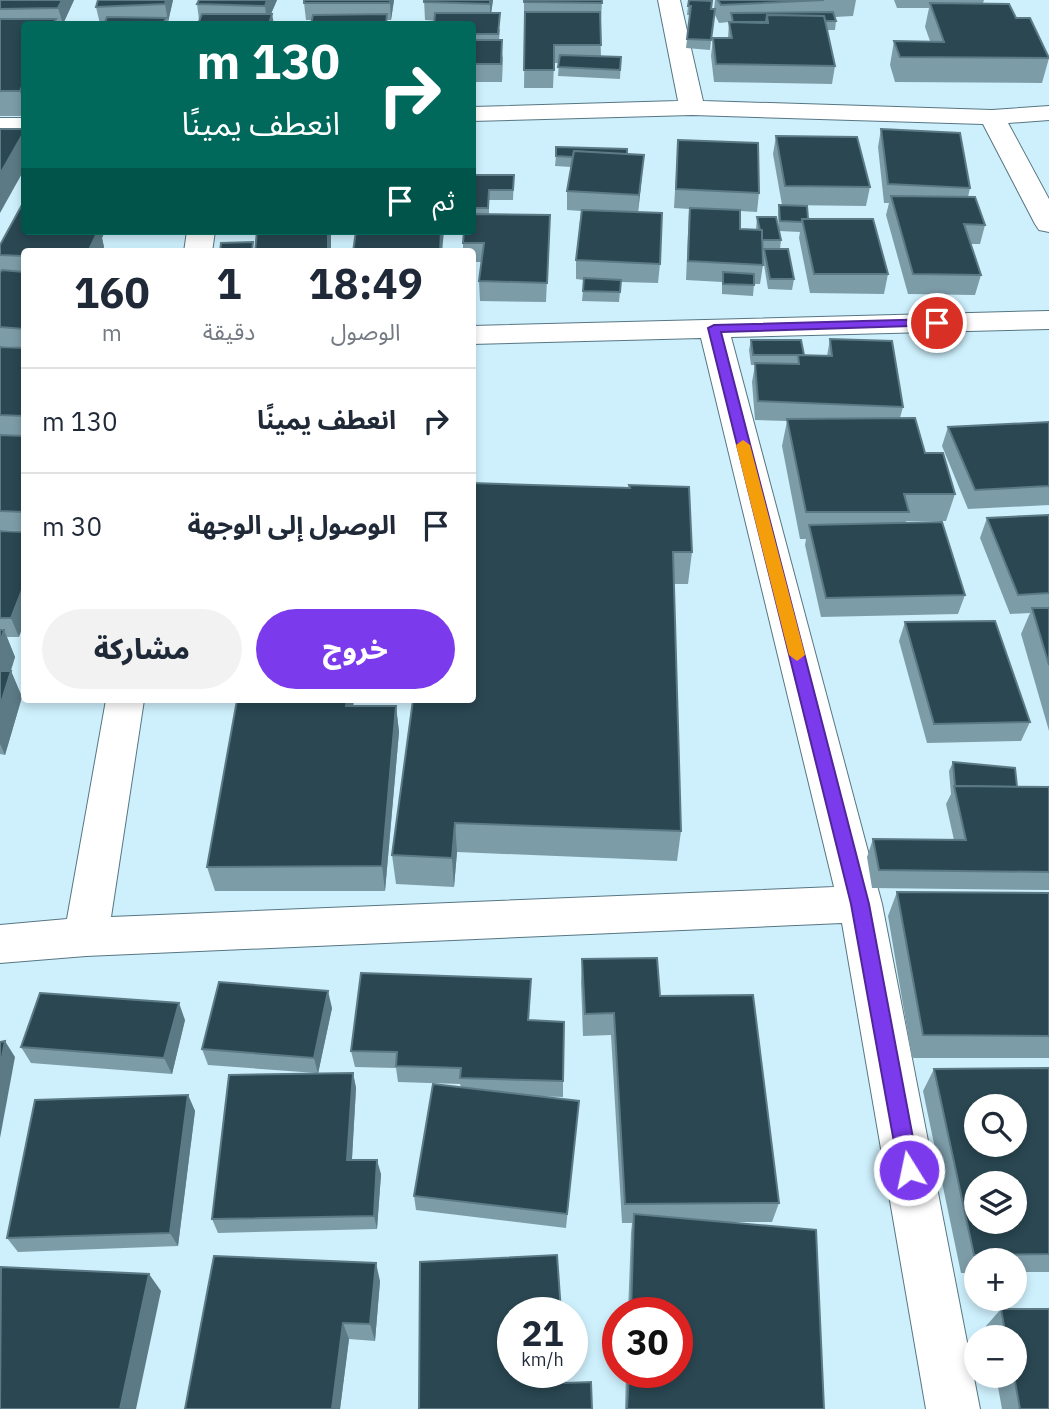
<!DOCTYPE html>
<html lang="ar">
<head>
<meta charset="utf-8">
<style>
	:root { --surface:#fff; --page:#f2f2f3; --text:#1f2937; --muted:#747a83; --line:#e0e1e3; --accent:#7c3aed }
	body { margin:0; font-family:"IBM Plex Sans","Noto Sans Arabic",sans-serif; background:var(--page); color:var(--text); direction:rtl; height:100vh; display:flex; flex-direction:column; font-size:26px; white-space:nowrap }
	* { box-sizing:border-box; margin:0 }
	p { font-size:23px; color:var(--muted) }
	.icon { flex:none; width:38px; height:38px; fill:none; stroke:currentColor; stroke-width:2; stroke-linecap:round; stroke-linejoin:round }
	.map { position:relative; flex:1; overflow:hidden; direction:ltr }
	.drawer { position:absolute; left:21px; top:248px; width:455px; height:455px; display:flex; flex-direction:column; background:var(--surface); border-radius:7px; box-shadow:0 4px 10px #0003; direction:rtl }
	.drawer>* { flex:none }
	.hud { position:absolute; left:21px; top:21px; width:455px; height:214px; border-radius:7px; box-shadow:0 4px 10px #0003; direction:rtl; background:#00695c; color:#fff; overflow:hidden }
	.buttons { position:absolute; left:964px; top:1094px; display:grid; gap:14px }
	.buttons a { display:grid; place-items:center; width:63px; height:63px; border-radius:50%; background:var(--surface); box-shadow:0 4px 10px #0003; font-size:35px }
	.speed { position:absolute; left:497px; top:1297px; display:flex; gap:14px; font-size:35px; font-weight:700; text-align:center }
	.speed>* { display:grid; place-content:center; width:91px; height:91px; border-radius:50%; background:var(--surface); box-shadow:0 4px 10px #0003; line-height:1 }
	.speed small { font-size:18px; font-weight:400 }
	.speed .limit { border:10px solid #d22; background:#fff; color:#111 }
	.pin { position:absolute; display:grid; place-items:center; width:60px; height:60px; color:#fff; margin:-30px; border:4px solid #fff; border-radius:50%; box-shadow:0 2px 7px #0007 }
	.me { position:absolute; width:77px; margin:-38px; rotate:350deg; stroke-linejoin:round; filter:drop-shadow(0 0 5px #0008) }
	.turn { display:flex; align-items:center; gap:24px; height:147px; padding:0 21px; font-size:32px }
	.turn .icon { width:91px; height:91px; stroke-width:2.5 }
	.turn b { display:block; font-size:49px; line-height:60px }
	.then { display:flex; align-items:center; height:66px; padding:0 21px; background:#0003; gap:14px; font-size:26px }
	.eta { display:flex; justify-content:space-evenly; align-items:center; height:119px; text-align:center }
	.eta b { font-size:42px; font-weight:800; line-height:49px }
	.cta { display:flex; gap:14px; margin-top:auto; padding:14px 21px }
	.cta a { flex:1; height:80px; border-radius:42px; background:var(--accent); color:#fff; font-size:28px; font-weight:800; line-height:80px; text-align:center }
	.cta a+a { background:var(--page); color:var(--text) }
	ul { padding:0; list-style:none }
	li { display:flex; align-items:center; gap:21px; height:105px; padding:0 21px; border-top:2px solid var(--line) }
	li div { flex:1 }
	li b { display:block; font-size:26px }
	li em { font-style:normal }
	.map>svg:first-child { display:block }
</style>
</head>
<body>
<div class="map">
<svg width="1049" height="1409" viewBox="0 0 1049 1409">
	<rect width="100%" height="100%" fill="#cef0fd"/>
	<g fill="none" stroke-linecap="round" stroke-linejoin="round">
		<!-- minor casing -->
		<g stroke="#577682" stroke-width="2">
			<g id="minor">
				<polygon points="658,0 680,0 703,101 992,110 1049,106 1049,120 1008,123 1049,199 1049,232 1039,230 1035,224 983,124 692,115 472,121 472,107 678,101"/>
				<rect x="0" y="118" width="24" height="14"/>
				<polygon points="187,231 215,231 212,252 184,252"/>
				<polygon points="1049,311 1049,329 731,337 882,904 980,1409 926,1409 842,923 86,956 0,963 0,925 67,919 106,700 144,700 111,917 834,887 701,338 472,344 472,326"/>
			</g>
		</g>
		<!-- minor -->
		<use href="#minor" fill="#fff" fill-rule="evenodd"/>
	</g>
	<!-- wall -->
	<g fill="#7c9ca8">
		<polygon points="0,0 74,0 63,24 24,24 24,116 0,116"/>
		<polygon points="98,0 173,0 168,22 167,22 168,24 100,24 96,7"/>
		<polygon points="199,0 277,0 271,14 199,20 197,4"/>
		<polygon points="394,0 391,20 306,20 304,3"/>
		<polygon points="424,0 493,0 491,13 500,30 499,40 503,58 502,82 472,82 472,24 425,20"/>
		<polygon points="524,0 602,0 601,21 600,21 601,57 621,57 620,79 558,76 559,63 554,63 553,88 524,88 525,19 524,19"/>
		<polygon points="715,0 856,0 853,16 835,17 836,21 835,30 827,30 835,66 832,84 714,82 711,56 713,38 728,38 729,22 719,23 714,13 710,50 686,48 690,15 687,15 688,6 714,9"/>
		<polygon points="894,0 984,0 983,3 1016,18 1049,58 1042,83 895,82 890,65 894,41 930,41 925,27 929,8 897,8"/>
		<polygon points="881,129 970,188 968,197 985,225 980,244 970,244 981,275 975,295 908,294 886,215 889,203 884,203 878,147"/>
		<polygon points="776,136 870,187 866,206 782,205 773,154"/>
		<polygon points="678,140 759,193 757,212 740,211 740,229 756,230 757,217 779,230 778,215 779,205 808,219 888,274 884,294 810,293 799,238 800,232 779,231 781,240 780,249 794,279 792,290 768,289 763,259 764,250 762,250 763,265 760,284 754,284 753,296 722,294 722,282 686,280 689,209 674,208"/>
		<polygon points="627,155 642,174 638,212 660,264 658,283 621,282 619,302 582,301 584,280 576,279 576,260 581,211 567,210 567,191 571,167 555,166 556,156"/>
		<polygon points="472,175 514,175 513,200 489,200 489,214 549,234 546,302 480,301 479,281 482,262 472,262 472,252 463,252 463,243 472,231"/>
		<polygon points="24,231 105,231 102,238 104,247 102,252 24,252 24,435 0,435 0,347 16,347 0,346 0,245"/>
		<rect x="472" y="280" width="3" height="30"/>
		<polygon points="830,339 903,407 900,418 955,494 946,521 906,521 906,523 965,595 958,614 821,617 805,545 806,539 800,539 782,446 787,421 755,420 752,382 755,365 751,365 749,350 751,340 804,355 827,356"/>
		<polygon points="1049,422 1049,505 968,509 942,446 948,427"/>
		<polygon points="0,435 24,436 24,531 0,530"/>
		<polygon points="472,483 692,552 688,584 674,584 681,831 677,861 457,852 454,887 396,884 392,855"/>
		<polygon points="1049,515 1049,731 1021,634 1030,613 1010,614 980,538 987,518"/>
		<polygon points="0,531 19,637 7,637 15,657 11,671 22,697 5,755 0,754"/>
		<polygon points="905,622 1030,722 1021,741 927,743 899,641"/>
		<polygon points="353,706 396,706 399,732 385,891 215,891 207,867"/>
		<polygon points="953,762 1017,787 1049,787 1049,890 872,888 867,857 873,839 954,840 946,804 951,794 949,771"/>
		<polygon points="897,892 1049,893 1049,1058 912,1058 888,916"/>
		<polygon points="582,959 660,996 779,1203 772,1222 724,1222 824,1409 625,1409 626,1372 677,1372 677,1312 628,1312 631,1233 632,1223 622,1223 611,1035 583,1036 581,982"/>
		<polygon points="531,979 529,1020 563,1081 563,1097 531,1096 579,1101 566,1228 416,1210 414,1196 461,1087 460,1084 398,1082 396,1068 355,1067 351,1051"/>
		<polygon points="332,1008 318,1073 353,1073 356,1088 352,1160 381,1174 377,1229 218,1233 212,1219 316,1073 208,1065 202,1049"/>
		<polygon points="185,1020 172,1074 31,1063 21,1047"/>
		<polygon points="1049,1068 1049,1272 1015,1272 1015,1260 976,1260 976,1273 961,1273 923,1091 934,1069"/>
		<polygon points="188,1095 195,1111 178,1246 18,1252 7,1238"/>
		<polygon points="380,1281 375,1341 349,1339 340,1409 185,1409"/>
		<polygon points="1001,1309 1049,1309 1049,1409 1002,1409 996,1376 1015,1376 1015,1337 989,1337 986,1326"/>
	</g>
	<!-- shaded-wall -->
	<g fill="#5b7a85">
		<polygon points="62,0 74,0 63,24 58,8"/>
		<polygon points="166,0 173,0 168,22 165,4"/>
		<polygon points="267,0 277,0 267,23 265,6"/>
		<polygon points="390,0 394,0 391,20 390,3"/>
		<polygon points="490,0 493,0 490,21"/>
		<polygon points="272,14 274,24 269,24"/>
		<polygon points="24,82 24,108 20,91"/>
		<polygon points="24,132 24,170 0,213 0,174"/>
		<polygon points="644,155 642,174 638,214 639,195"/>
		<polygon points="94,231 105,231 102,238 104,247 102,252 88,252"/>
		<rect x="328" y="231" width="3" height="21"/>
		<polygon points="441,231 444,231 442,252 440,252"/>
		<polygon points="24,585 24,623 19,637 11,618"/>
		<polygon points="4,630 15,657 2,697 0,692 0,643"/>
		<polygon points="11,671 22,697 5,755 0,744 0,706"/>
		<polygon points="347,700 354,700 350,732 346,706"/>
		<polygon points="396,706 399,732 385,891 382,866"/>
		<polygon points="455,823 457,852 454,887 452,858"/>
		<polygon points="328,991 332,1008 318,1074 314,1058"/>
		<polygon points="179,1003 185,1020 172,1074 164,1058"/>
		<polygon points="5,1041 15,1057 0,1138 0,1068"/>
		<polygon points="353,1073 356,1088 351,1174 347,1160"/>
		<polygon points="188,1095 195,1111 178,1246 170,1233"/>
		<polygon points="377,1160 381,1174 377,1229 374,1216"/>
		<polygon points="376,1263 380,1281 375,1341 370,1324"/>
		<polygon points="149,1274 161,1291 136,1409 120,1409"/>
		<polygon points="343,1323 349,1339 340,1409 332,1409"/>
	</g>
	<!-- building -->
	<g fill="#2a4752" stroke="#5b7a85" stroke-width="2" fill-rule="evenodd">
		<polygon points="0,0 62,0 58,8 0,9"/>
		<polygon points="98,0 166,0 165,4 96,7"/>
		<polygon points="199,0 267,0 265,6 197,4"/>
		<rect x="304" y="0" width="86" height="3"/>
		<polygon points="424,0 490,0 490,4 424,2"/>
		<polygon points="524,0 602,0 602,3 524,2"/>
		<polygon points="689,0 712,1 711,9 715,9 711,40 687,39 691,6 688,6"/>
		<polygon points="718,0 824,0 721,5"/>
		<polygon points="930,3 1009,4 1016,18 1030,18 1049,58 900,57 894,41 944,42"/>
		<polygon points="525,12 600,12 601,45 554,45 554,70 524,70"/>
		<polygon points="833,12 836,21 825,21 824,16 767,15 766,22 733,22 731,13"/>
		<polygon points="435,13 500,13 498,34 475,34 474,40 502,40 501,64 472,64 472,24 434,24"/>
		<polygon points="202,14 272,14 269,24 198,24"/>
		<polygon points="387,14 386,24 311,24 313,15"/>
		<polygon points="767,15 824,16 835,66 716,64 713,38 732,38 729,22 768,23"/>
		<polygon points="107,17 166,18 163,24 104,24"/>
		<polygon points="0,19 56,19 53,24 24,24 24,82 20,91 0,91"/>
		<polygon points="560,55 621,57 620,70 558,67"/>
		<polygon points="0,129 24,129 24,132 0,174"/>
		<polygon points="881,129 960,133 970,188 888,184"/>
		<polygon points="776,136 857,137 870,187 785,186"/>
		<polygon points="678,140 758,143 759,193 676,189"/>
		<polygon points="556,147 627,149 627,155 574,151 573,157 556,156"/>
		<polygon points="574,151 644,155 639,195 567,191"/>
		<polygon points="472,175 514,175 513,190 489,190 488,208 472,208"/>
		<polygon points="891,196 975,197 985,225 964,224 981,275 913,274"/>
		<polygon points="23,203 24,203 24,231 98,231 88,252 24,252 24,256 0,255 0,245"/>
		<polygon points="779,205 807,206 808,219 802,219 802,222 780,221"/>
		<polygon points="690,208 740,210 740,229 762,230 763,265 688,261"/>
		<polygon points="582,210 662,213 660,264 576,260"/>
		<polygon points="472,214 550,215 547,283 479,281 484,243 463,243 464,231 472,231"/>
		<polygon points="757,217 776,217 781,240 762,240 762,230 760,230"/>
		<polygon points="802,219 873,219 888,274 814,274"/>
		<polygon points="257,231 328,231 328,252 255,252"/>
		<polygon points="356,231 441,231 440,252 353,252"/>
		<polygon points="253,242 252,252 220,252 221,243"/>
		<polygon points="764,249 788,249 794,279 770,279"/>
		<polygon points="2,270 24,272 24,329 0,327 0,273"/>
		<polygon points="723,272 754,274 754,285 723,284"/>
		<polygon points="584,278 621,280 620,292 583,291"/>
		<rect x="472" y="280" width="3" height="20"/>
		<polygon points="830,339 892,341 903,407 758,401 755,363 799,364 798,355 832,356"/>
		<polygon points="751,340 801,340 804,355 753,355"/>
		<polygon points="0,347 24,348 24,416 0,415"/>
		<polygon points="915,418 925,453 943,453 955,494 904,494 909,512 806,512 787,419"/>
		<polygon points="1049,422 1049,486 975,490 948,427"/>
		<polygon points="0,435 24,436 24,512 0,511"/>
		<polygon points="472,483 630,488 629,485 689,487 692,552 673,552 681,831 455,823 452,858 392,855 413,700 472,700"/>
		<polygon points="1049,515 1049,593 1018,595 987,518"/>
		<polygon points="942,522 965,595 826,598 809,525"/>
		<polygon points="0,531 24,532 24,585 11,618 0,618"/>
		<polygon points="1032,608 1049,608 1049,665"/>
		<polygon points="995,621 1030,722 934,724 905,622"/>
		<polygon points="0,630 4,630 0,643"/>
		<polygon points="0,671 11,671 0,706"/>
		<polygon points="237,700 347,700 346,706 396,706 382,866 207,867"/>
		<polygon points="953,762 1015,768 1017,787 955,786"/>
		<polygon points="954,786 1049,787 1049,872 879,870 873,839 966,840"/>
		<polygon points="897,892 1049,893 1049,1036 923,1035"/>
		<polygon points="657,958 660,996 753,995 779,1203 625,1204 614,1013 585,1014 582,959"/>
		<polygon points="361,973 531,979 528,1020 564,1022 563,1081 460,1078 461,1068 396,1066 397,1052 351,1051"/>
		<polygon points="219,982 328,991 314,1058 202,1049"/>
		<polygon points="40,993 179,1003 164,1058 21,1047"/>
		<polygon points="5,1041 0,1068 0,1042"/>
		<path d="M1049 1068V1254L974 1255 934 1069ZM976 1106H1015V1144H976ZM976 1183H1015V1222H976Z"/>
		<polygon points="353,1073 347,1160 377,1160 374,1216 212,1219 229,1075"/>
		<polygon points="433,1084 579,1101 567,1214 414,1196"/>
		<polygon points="188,1095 170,1233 7,1238 35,1100"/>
		<polygon points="634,1214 816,1230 824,1409 627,1409 629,1372 677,1372 677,1312 631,1312"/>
		<polygon points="557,1255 561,1312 513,1312 513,1372 565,1372 565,1383 591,1382 592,1409 419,1409 420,1262"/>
		<polygon points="214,1256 376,1263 370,1324 343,1323 332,1409 185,1409"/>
		<polygon points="1,1267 149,1274 120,1409 0,1409"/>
		<polygon points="1001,1309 1049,1309 1049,1409 1020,1409 1014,1376 1015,1376 1015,1337 1006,1337"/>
	</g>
	<!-- route -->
	<polygon fill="#7c3aed" stroke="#51269a" stroke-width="2" points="937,319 943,323 942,325 721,332 869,904 919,1170 916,1177 909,1180 902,1177 899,1170 851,904 708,328 714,325"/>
	<!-- slow -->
	<polygon fill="#f59e0b" points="743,440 750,445 805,655 797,661 789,655 736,445"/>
</svg>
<div class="buttons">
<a><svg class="icon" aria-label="search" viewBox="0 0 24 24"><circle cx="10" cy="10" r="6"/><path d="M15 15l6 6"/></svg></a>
<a><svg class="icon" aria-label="layers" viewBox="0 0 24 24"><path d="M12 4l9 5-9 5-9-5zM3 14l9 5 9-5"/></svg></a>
<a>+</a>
<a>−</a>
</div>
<div class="speed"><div>21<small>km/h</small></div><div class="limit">30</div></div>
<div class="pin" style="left:937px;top:323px;background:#d93025"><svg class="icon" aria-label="arrive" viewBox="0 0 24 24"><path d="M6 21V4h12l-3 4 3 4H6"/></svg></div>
<svg class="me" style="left:909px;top:1170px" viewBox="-20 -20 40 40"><circle r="17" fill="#7c3aed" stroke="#fff" stroke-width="3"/><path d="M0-11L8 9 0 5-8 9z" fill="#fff"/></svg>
<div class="hud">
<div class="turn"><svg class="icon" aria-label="right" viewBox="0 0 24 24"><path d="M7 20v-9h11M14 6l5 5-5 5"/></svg><div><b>130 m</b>انعطف يمينًا</div></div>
<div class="then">ثم<svg class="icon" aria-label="arrive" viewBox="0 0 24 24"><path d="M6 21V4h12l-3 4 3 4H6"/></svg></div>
</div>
<section class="drawer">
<div class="eta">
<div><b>18:49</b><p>الوصول</p></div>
<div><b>1</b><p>دقيقة</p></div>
<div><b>160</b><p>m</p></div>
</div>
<ul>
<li><svg class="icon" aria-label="right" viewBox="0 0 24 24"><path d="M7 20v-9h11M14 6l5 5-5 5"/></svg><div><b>انعطف يمينًا</b></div><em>130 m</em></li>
<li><svg class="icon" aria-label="arrive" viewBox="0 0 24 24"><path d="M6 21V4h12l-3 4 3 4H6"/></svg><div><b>الوصول إلى الوجهة</b></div><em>30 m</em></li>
</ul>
<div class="cta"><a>خروج</a><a>مشاركة</a></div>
</section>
</div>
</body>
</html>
